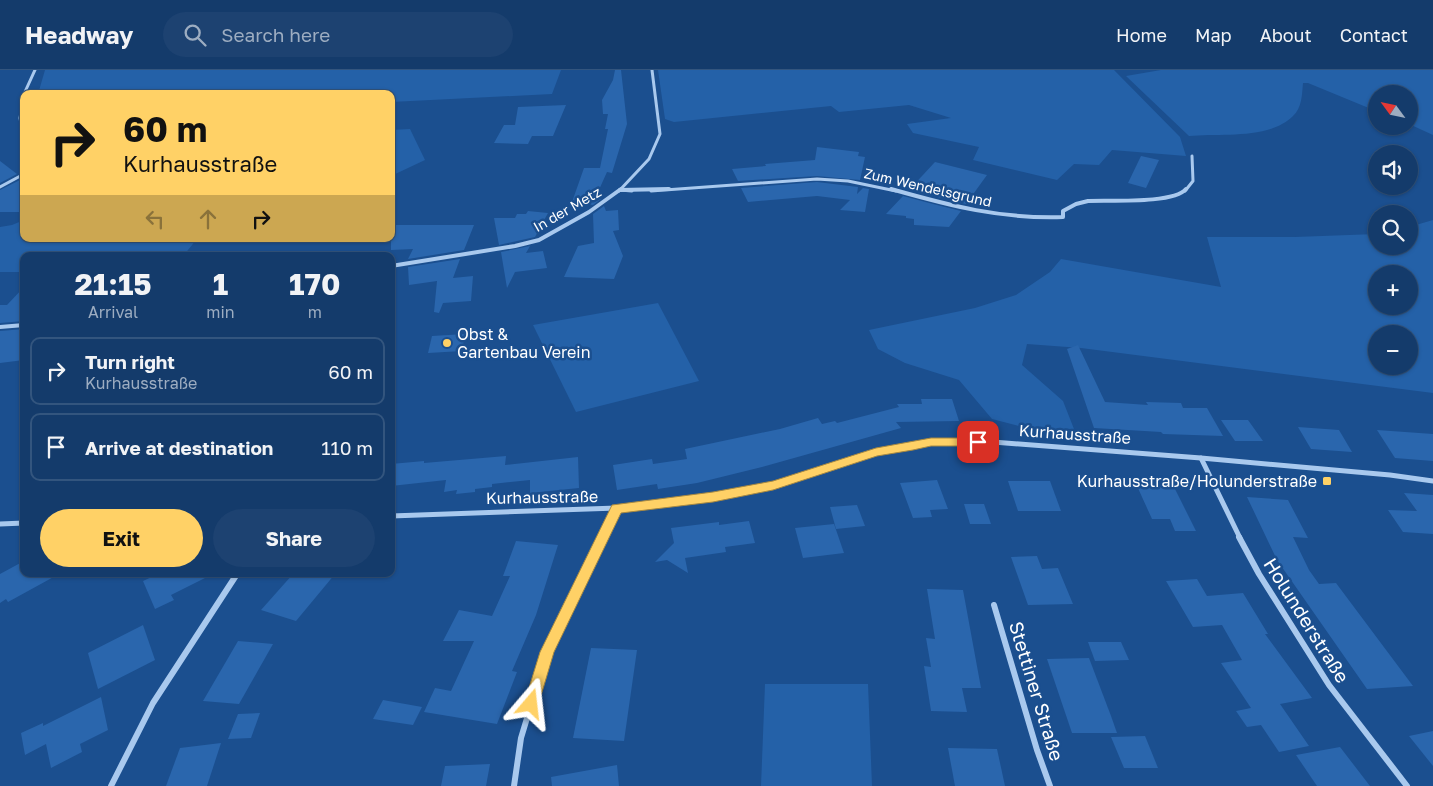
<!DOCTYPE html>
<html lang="en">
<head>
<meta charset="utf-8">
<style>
	:root { --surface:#143b6b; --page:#1d4271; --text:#f1f3f6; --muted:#9dadc1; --line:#33557e; --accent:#ffd166 }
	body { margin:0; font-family:"Golos Text",sans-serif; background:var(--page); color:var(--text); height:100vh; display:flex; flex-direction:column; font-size:19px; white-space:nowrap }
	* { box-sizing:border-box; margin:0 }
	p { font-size:16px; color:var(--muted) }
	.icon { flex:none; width:28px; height:28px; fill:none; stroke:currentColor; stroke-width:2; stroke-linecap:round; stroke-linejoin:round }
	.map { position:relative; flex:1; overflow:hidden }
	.details { position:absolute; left:20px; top:182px; width:375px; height:325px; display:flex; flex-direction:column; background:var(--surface); border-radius:10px; box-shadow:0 1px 4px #0004,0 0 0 1px var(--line) }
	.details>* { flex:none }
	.guide { position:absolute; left:20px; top:20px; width:375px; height:152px; border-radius:10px; box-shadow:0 1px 4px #0004,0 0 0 1px var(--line); background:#ffd166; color:#111; overflow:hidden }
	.needle { width:32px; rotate:303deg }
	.tools { position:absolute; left:1368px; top:15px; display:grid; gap:10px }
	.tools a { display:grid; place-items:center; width:50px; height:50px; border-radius:50%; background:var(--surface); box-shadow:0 1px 4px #0004,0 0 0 1px var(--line); font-size:25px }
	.pin { position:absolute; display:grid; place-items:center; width:42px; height:42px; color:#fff; margin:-21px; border-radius:10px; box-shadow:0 2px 8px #0006 }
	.me { position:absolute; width:55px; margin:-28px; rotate:17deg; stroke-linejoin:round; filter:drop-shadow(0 0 4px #0008) }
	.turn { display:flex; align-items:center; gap:18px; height:105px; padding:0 20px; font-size:22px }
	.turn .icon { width:65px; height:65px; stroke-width:2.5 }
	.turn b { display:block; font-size:35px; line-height:42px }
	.lanes { display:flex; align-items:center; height:48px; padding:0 20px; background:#0003; justify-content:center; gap:25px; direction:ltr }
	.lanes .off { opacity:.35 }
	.eta { display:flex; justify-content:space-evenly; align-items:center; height:85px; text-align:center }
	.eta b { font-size:30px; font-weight:700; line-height:35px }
	.button { display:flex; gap:10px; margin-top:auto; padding:10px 20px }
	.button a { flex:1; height:58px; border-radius:30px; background:var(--accent); color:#111; font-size:20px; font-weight:700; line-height:58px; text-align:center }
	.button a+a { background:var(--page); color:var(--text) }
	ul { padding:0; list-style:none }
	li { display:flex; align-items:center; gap:15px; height:68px; margin:0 10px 8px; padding:0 10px; border:2px solid var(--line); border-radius:10px }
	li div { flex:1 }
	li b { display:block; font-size:19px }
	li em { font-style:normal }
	header { display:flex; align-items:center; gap:30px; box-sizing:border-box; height:70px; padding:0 25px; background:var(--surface); border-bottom:1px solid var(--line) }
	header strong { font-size:24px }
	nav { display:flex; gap:28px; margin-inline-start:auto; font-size:18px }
	.search { width:350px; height:45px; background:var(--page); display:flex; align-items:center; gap:12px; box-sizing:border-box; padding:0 18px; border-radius:28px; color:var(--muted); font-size:19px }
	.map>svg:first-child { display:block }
</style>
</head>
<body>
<header>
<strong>Headway</strong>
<div class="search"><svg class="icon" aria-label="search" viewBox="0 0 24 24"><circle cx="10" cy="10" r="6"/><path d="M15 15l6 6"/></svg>Search here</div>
<nav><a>Home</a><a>Map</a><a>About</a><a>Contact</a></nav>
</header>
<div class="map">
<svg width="1433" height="716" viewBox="0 0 1433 716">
	<rect width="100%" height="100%" fill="#1b4f8f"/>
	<!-- green -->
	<g fill="#2461a8" fill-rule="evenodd">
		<path d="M45 0H561L552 24 391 32V24H121C94 19 66 24 38 24Z"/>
		<polygon points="658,0 1114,0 1180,67 1186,86 1112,80 1099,95 1074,94 1057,110 973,90 979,77 913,63 907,54 951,48 909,35 839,42 831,36 674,52 665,49"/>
		<path d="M1161 0H1433V65L1409 54V24H1376V41L1308 13H1303C1302 24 1302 38 1293 46 1269 70 1220 63 1189 66L1126 6Z"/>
		<polygon points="410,59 425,90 391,106 391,60"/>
		<polygon points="24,150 24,169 197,169 183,186 24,186 24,202 0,202 0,157 12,155"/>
		<path d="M1433 150V323L1081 278 1027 274 1022 295 1063 331 1074 359 1027 358 992 349 959 310 905 293 878 279 869 260 975 238 1016 225 1050 202 1061 189 1221 217 1207 167H1295L1376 164V176H1409V157ZM1376 204H1409V236H1376ZM1376 264H1409V296H1376Z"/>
		<polygon points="658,233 699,311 576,342 533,255"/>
		<polygon points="765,614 868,614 872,716 761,716"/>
	</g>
	<!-- building -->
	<g fill="#2a66ad">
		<polygon points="615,0 621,0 627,54 612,103 607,102 598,122 601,129 593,135 572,132 584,98 600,98 608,59 605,59 608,44 603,44 602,30 613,10"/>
		<polygon points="566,35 553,66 532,66 528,74 494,73 504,55 515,55 518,37"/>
		<polygon points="817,77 859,82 858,86 865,87 860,110 817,106 738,111 732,99 766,96 765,94 815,90"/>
		<polygon points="1141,86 1159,90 1146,118 1128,113"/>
		<polygon points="0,91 17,104 0,113"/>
		<polygon points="935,92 987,105 966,134 909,120"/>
		<polygon points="22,109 24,142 0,142 0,120"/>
		<polygon points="817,112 858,117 857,124 863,118 869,119 865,142 840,140 850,130 817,126 748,132 741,118"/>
		<polygon points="903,126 933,134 961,141 949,157 914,155 914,149 906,148 906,146 886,144"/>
		<polygon points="604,136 606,141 618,140 619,160 613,161 623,186 614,209 564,207 578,176 594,173 593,144"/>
		<polygon points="528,141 548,143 535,167 499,175 494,148 515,148 517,144 526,144"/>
		<polygon points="396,155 474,155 464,180 408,189 413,179 391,180 391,163"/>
		<polygon points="530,176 526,183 543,181 547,198 515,202 507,218 501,182"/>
		<polygon points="460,189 453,208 473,206 471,231 443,233 439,243 434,242 437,211 409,215 408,197"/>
		<polygon points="24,217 24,251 0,253 0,235 7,235"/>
		<polygon points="24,259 24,290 0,293 0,261"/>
		<polygon points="465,264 462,281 428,283 432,266"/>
		<polygon points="1078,275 1105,332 1148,335 1146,332 1181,333 1183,338 1207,338 1223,366 1163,364 1161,362 1094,358 1067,279"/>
		<polygon points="921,329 952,329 959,351 896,352 901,358 762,397 697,413 658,419 657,414 617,420 613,395 652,389 653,394 687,389 685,379 780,359 818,348 822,354 835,351 837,353 899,337 897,334 922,334"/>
		<polygon points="1221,350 1248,350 1263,371 1235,371"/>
		<polygon points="1298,357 1339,360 1352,382 1311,379"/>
		<polygon points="1377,360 1433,364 1433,391 1395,388"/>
		<polygon points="506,386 505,395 578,387 579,418 530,423 530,410 492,414 492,417 475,419 475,422 456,424 457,420 444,422 446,410 391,416 391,394 424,391 424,393"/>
		<polygon points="937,410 948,439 930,440 932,447 913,448 900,413"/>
		<polygon points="1008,411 1050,411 1061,441 1018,441"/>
		<polygon points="1137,416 1174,417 1196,461 1175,461 1170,449 1152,449"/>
		<polygon points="1404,423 1433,425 1433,464 1403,462 1388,440 1417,441"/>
		<polygon points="1247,427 1288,430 1308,468 1293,467 1309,500 1319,514 1336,513 1413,616 1367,619 1277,490"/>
		<polygon points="964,434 984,434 991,454 970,454"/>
		<polygon points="857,435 865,456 836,459 830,437"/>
		<polygon points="749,451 755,473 725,477 726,482 685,488 688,503 667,490 655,492 674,473 671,458 719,452 719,455"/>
		<polygon points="834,454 844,483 803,488 795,458"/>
		<polygon points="516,471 558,475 536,545 512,601 517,602 497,654 424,642 435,618 451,621 474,571 443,571 459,540 492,546 510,506 503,506"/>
		<polygon points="1037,486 1042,499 1058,498 1073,534 1028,535 1011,487"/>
		<polygon points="24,491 24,504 59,504 8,532 6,529 0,533 0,504"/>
		<polygon points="158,504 213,504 171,525 174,530 155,539 143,511"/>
		<polygon points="293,504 335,504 296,551 261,540"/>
		<polygon points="1197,509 1207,526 1243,523 1268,564 1265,564 1312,628 1280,634 1309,676 1279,682 1261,655 1247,657 1236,641 1251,638 1221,593 1242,590 1222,555 1193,557 1166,511"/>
		<polygon points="927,519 963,520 981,618 962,618 967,642 931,641 924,596 931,597 926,568 935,569"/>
		<polygon points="143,555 155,590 98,619 88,583"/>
		<polygon points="238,571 273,574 239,634 203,631"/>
		<polygon points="1088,572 1121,572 1129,590 1095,591"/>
		<polygon points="591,578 637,580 624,671 573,668"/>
		<polygon points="1089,588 1111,646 1117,663 1072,663 1047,589"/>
		<polygon points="101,627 108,660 80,674 82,682 51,698 46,674 25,685 21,663 43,653 43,656"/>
		<polygon points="383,630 422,637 413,655 373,649"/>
		<polygon points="260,643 251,668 228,669 238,644"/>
		<polygon points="1433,661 1433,696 1409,666"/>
		<polygon points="1145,666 1158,698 1124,698 1111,667"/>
		<polygon points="221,673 207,716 166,716 180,678"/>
		<polygon points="1340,677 1370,716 1317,716 1296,685"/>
		<polygon points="948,678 997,679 1005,716 955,716"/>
		<polygon points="490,694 486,716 441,716 445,696"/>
		<polygon points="617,695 619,716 552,716 551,707"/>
	</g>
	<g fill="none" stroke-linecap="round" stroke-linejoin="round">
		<!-- street-far3 -->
		<g stroke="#a9c9ee" stroke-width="3">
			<polyline points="24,24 35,0"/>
			<polyline points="24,25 20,48 24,71"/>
			<polyline points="0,117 24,104"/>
			<polyline points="620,120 632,121"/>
			<polyline points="619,121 649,89 660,64 652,0"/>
			<polyline points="651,121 817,109 848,111 896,121"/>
			<polyline points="1185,121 1193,111 1192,86"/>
		</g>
		<!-- street-far2 -->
		<g stroke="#a9c9ee" stroke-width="4">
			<path d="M891 119C951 136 1000 149 1063 147V141L1076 134 1088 131C1109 130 1174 134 1186 119"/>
			<polyline points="620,120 669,119"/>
			<polyline points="391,196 515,176 539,170 589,142 621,119"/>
			<polyline points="0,257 24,255"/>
		</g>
		<!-- street-far1 -->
		<g stroke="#a9c9ee" stroke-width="5">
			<polyline points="1201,388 1240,468"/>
			<polyline points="391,446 617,438 713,427 773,415 877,382 931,372 993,372 1201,388 1390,405 1433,411"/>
			<polyline points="0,454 24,453"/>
			<polyline points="602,468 617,438"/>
		</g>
		<!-- street -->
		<g stroke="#a9c9ee" stroke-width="6">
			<polyline points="1239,467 1259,504 1329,615 1407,716"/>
			<polyline points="994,535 1037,680 1050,716"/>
			<polyline points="111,716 153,633 237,504"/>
			<polyline points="514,716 521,668 547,582 603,467"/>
		</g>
	</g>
	<!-- route -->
	<polygon fill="#ffd166" stroke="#a68842" points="931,368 978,368 983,372 978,376 931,376 913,380 877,386 773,420 713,432 621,443 554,582 537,639 531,641 526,639 524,634 540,582 612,435 713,422 773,411 876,378"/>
	<!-- markers -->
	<g fill="#ffd166" stroke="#1b4f8f" stroke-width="2">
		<circle cx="447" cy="273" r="5"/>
		<rect x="1322" y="406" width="10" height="10" rx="2.5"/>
	</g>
	<g text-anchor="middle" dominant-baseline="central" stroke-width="5" stroke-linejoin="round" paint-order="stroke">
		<!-- far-street labels -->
		<g font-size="14" fill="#fff" stroke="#1b4f8f">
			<text transform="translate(928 117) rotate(13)">Zum Wendelsgrund</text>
			<text transform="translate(567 139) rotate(-30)">In der Metz</text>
		</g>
		<!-- poi labels -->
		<g font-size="16" fill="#fff" stroke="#1b4f8f" text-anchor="start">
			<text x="457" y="264">Obst &amp;<tspan x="457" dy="18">Gartenbau Verein</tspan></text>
			<text x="1317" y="411" text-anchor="end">Kurhausstraße/Holunderstraße</text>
		</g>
		<!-- street labels -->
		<g font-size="16" fill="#fff" stroke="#1b4f8f">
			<text transform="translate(1075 364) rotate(4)">Kurhausstraße</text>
			<text transform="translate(542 427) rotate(-1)">Kurhausstraße</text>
		</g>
		<!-- near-street labels -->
		<g font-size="19" fill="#fff" stroke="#1b4f8f">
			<text transform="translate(1307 550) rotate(58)">Holunderstraße</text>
			<text transform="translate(1037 621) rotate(73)">Stettiner Straße</text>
		</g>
	</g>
</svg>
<div class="tools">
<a><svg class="needle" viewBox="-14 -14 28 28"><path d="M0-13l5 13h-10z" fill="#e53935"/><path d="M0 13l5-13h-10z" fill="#9dadc1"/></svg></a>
<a><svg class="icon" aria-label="sound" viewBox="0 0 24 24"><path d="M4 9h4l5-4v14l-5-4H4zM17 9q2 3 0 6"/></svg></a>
<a><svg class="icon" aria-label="search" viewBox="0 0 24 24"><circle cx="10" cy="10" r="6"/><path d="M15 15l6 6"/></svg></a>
<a>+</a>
<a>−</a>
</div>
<div class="pin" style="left:978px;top:372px;background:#d93025"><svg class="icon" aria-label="arrive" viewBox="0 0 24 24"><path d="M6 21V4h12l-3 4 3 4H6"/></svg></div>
<svg class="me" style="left:531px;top:634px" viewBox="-20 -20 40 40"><path d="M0-17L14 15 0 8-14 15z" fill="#ffd166" stroke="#fff" stroke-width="4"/></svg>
<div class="guide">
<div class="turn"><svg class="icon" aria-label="right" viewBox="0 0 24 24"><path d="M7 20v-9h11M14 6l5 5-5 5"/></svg><div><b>60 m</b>Kurhausstraße</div></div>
<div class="lanes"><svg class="icon off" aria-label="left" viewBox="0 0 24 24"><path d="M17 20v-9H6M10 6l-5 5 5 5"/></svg><svg class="icon off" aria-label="ahead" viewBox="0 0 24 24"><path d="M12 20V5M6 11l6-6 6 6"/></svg><svg class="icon" aria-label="right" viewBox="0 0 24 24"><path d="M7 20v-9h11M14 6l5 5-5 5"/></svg></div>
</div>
<section class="details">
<div class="eta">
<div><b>21:15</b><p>Arrival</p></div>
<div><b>1</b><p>min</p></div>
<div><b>170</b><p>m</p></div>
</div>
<ul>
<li><svg class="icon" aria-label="right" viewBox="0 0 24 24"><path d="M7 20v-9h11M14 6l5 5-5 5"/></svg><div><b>Turn right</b><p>Kurhausstraße</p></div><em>60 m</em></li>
<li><svg class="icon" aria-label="arrive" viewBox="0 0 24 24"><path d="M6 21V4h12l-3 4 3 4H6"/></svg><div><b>Arrive at destination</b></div><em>110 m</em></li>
</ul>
<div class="button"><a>Exit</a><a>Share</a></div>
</section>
</div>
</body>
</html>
